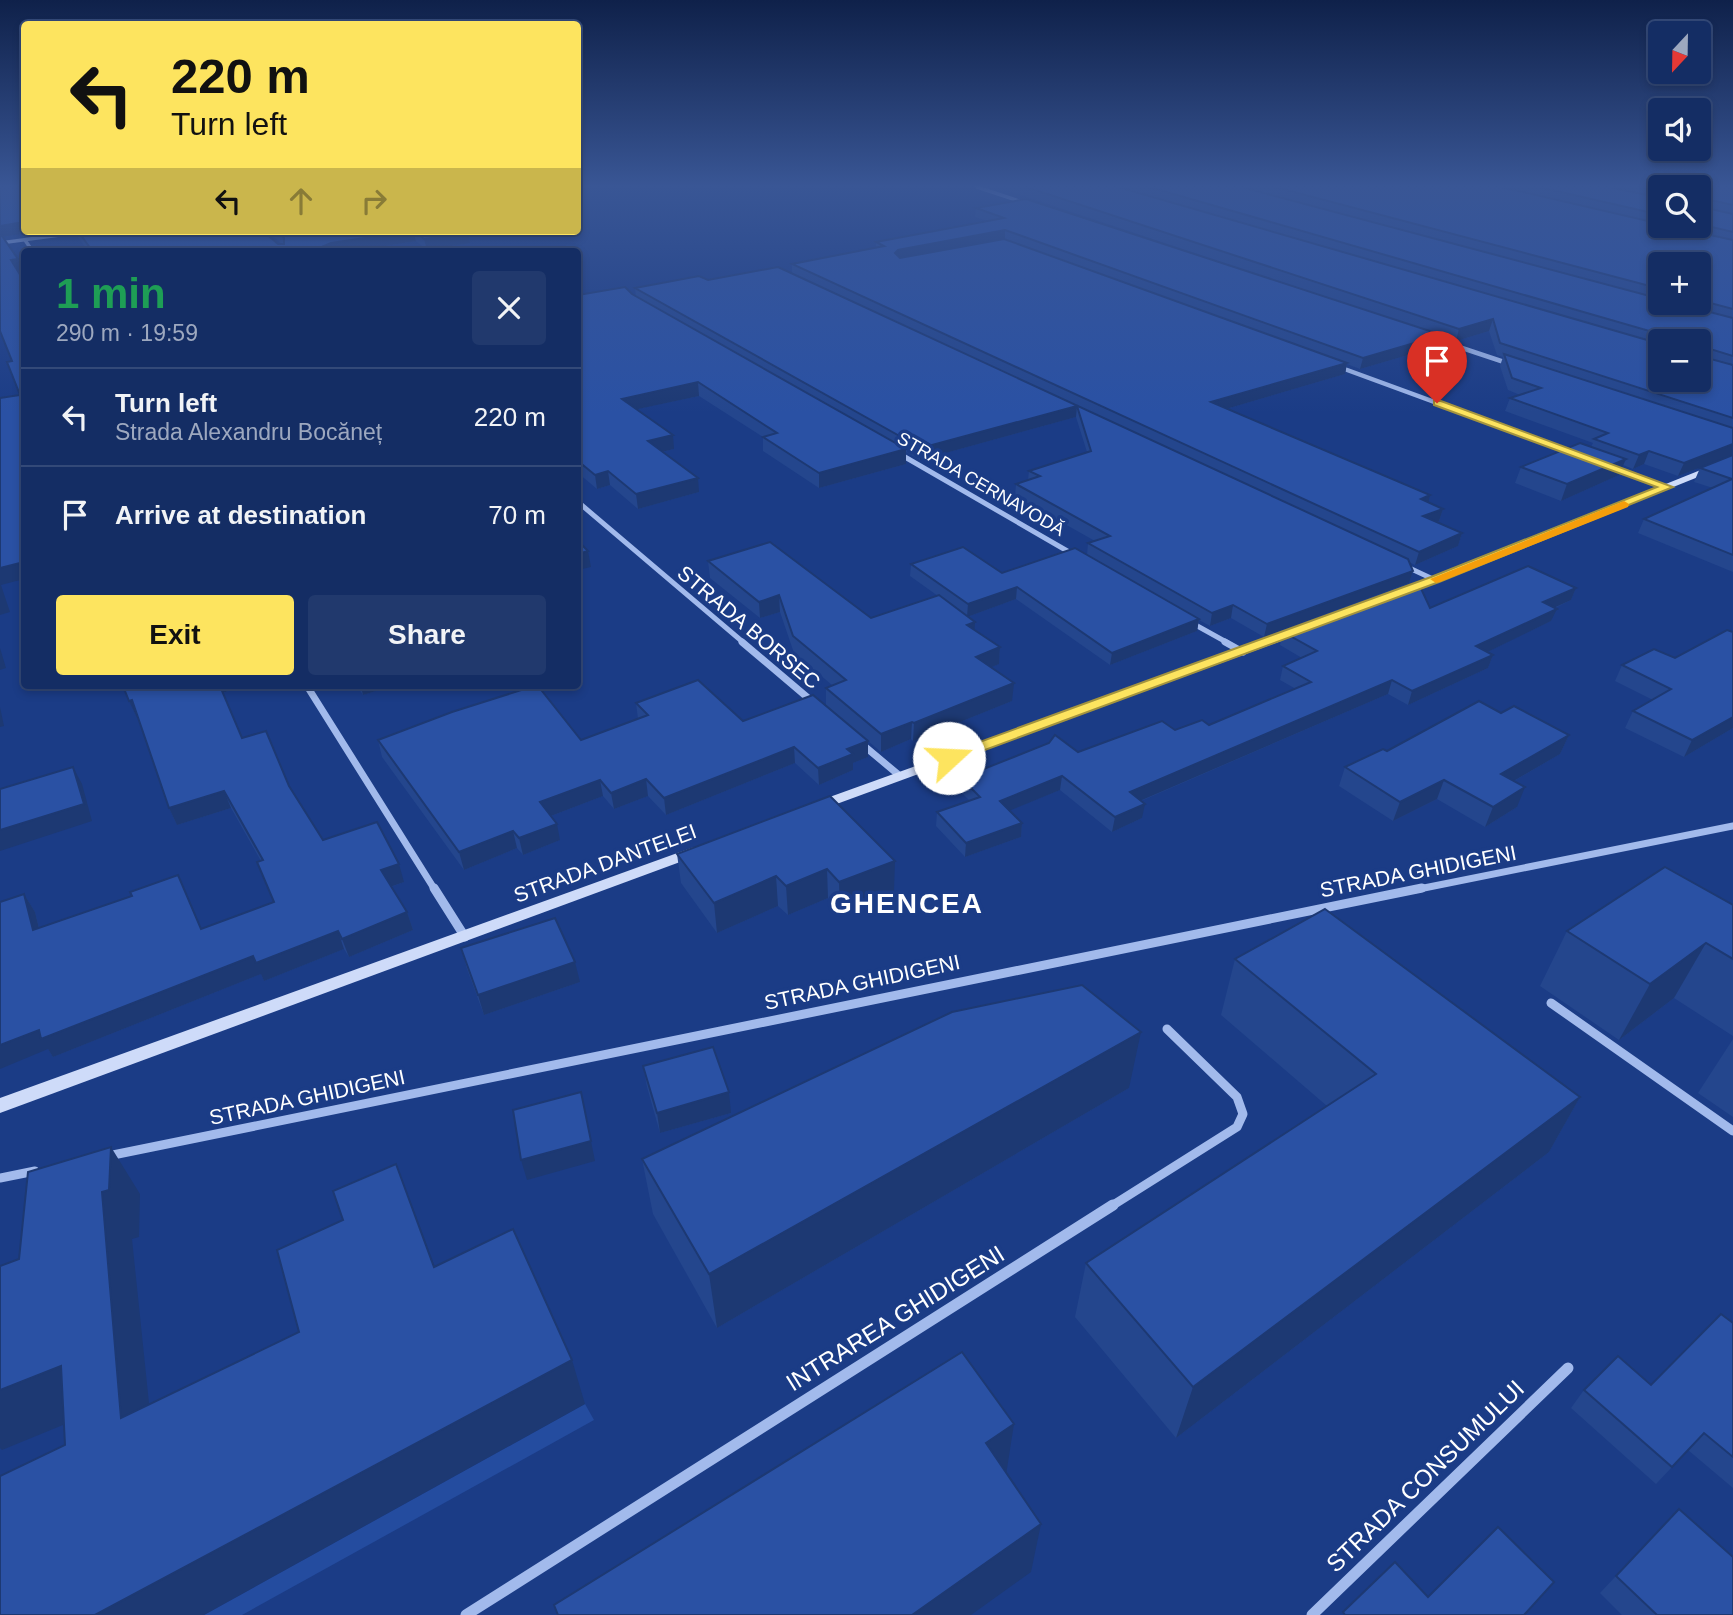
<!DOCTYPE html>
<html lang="en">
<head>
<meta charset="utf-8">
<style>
	:root { --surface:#142d64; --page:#21396d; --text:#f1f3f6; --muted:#9da8bf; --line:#334978; --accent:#fde45f }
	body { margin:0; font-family:Arial,sans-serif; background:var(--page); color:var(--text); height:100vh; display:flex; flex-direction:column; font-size:26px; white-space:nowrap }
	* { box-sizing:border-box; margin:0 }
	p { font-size:23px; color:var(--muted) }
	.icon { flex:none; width:38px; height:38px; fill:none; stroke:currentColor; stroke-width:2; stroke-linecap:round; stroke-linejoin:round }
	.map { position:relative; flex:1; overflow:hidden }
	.side { position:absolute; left:21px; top:248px; width:560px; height:441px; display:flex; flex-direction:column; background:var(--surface); border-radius:7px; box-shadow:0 4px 10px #0003,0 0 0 2px var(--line) }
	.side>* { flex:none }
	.banner { position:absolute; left:21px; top:21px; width:560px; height:214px; border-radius:7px; box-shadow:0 4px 10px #0003,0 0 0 2px var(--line); background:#fde45f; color:#111; overflow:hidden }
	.needle { width:46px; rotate:202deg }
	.buttons { position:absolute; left:1648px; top:21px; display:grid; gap:14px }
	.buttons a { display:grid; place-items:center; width:63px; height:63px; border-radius:7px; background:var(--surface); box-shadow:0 4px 10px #0003,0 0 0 2px var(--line); font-size:35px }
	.pin { position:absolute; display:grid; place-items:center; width:60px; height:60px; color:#fff; margin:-72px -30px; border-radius:50% 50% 50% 0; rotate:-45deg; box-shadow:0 0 7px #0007 }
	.pin .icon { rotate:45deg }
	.me { position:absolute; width:77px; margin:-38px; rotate:70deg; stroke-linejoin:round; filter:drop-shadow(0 0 5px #0008) }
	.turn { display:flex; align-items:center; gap:24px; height:147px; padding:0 35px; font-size:32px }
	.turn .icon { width:91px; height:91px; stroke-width:2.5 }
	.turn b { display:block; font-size:49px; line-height:60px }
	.lanes { display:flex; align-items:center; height:66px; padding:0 35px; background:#0003; justify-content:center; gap:35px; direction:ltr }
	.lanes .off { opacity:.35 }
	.round { display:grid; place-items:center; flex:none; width:74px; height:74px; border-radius:7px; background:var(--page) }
	.headline { display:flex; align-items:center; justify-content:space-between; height:119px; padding:0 35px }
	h1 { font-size:42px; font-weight:600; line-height:52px; color:#1e9e55 }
	.action { display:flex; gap:14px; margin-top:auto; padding:14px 35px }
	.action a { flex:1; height:80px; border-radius:7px; background:var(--accent); color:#111; font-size:28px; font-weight:600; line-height:80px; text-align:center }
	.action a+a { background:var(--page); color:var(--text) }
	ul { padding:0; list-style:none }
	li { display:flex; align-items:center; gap:21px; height:98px; padding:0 35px; border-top:2px solid var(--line) }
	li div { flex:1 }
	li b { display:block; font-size:26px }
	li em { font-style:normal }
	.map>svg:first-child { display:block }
</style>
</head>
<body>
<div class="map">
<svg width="1733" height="1615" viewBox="0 0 1733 1615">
	<rect width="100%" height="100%" fill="#1b3c86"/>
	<!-- green -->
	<polygon fill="#244c9f" points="585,1404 594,1420 242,1615 204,1615"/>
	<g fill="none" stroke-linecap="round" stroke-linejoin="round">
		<!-- street-far5 -->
		<g stroke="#a2baec" stroke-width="3.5">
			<polyline points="977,187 1025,203"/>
			<polyline points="25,240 33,252"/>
			<polyline points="0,243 90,231"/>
		</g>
		<!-- street-far4 -->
		<g stroke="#a2baec" stroke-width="4.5">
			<polyline points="1435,339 1510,364"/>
			<polyline points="1339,367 1571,452"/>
		</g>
		<!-- street-far3 -->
		<g stroke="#a2baec" stroke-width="5">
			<polyline points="1566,450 1571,452"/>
			<polyline points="898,453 1076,556"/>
			<polyline points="1615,468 1667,487"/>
			<polyline points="578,502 744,643"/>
			<polyline points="1405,566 1435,580"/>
			<polyline points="1192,623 1228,643"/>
		</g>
		<!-- street-far2 -->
		<g stroke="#a2baec" stroke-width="7">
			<polyline points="742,642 814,703"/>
			<polyline points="1225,642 1243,652"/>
			<polyline points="307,686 435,890"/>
			<polyline points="863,745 900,776"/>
			<polyline points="1414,890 1733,826"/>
		</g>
		<!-- street-far1 -->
		<g stroke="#a2baec" stroke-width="9">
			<polyline points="434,888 465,937"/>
			<polyline points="1551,1003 1733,1131"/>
			<polyline points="108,1156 1422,888"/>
			<polyline points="0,1178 35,1171"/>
			<polyline points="1110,1207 1237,1127 1243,1114 1237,1097 1167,1029"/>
		</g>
		<!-- street -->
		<g stroke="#a2baec" stroke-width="11">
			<polyline points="466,1615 1113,1205"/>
			<polyline points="1312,1615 1568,1368"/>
		</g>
		<!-- secondary -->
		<g fill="#cedbf9" fill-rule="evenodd">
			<polygon points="1733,457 1733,463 1407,594 1399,594 1397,592"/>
			<polygon points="1299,628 1305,631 1303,633 823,809 818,810 811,806 813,803"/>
			<polygon points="694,847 699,849 701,852 699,855 0,1113 0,1098"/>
		</g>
	</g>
	<!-- wall -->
	<g fill="#24468d" fill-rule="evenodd">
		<path d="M997 187H1661V226H1699V187H1733V572L1638 533 1644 519 1713 488 1694 482 1700 468 1707 465 1678 476 1644 464 1633 469 1623 465 1619 475 1561 501 1515 483 1521 467 1591 447 1593 443 1505 411 1510 398 1520 395 1508 390 1500 366 1503 357 1497 355 1489 331 1456 341 1442 336 1439 346 1360 369 1347 364 1345 374 1226 409 1443 509 1439 521 1437 522 1462 533 1458 546 1415 565 1409 562 1413 571 1409 583 1264 637 1231 618 1210 626 1199 620 1197 631 1110 665 1016 599 967 617 975 630 1000 647 999 664 991 667 1012 701 913 741 911 739 881 752 868 741V757L853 763V770L819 785 795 763 666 815 648 796 614 809 603 796 551 816 560 840 523 855 517 848 464 870 382 757 378 740H581L638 719 636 703 743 721 826 706V688L832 685 794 653 780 612 760 618 710 578 708 561 871 618 938 596 910 576 911 564 1002 573 1087 555 1088 543 1095 541 1015 496 1016 484 1028 480 1029 471 1087 452 1076 417 920 460 906 452V464L819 488 763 451V437L699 396 637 409 674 449 662 452 699 492 638 509 610 485 597 489 578 473V295L632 294 636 297 635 288 792 273V264L876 247V242L988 221 975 217 976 208 1305 290ZM1661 264H1699V303H1661ZM1661 341H1699L1661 380Z"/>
		<polygon points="76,231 263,231 278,244 282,244 267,231 466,231 470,243 427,250 416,241 348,252 89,252 78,237"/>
		<polygon points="1576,588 1571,600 1555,608 1551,621 1487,652 1493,655 1488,668 1408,705 1388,694 1141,801 1142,818 1112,832 1060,790 1010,810 1022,823 1021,837 965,857 936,826 937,812 969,800 961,792 961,778 1175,730 1209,725 1296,689 1280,680 1283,666 1302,658 1280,645 1283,632 1430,608"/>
		<polygon points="1733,632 1733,728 1684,757 1625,728 1633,711 1653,700 1615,681 1622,665 1675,658"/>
		<polygon points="123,686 245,686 223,693 242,738 289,786 323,840 404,882 391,887 407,912 413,930 349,957 344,949 264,981 261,974 53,1057 48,1049 24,894 35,912 39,928 202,929 274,902 261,861 231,808 177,825 169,808 138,717 137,718"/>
		<polygon points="357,686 392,686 363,695"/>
		<polygon points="1501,713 1569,735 1560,754 1514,781 1517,807 1485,827 1437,799 1393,821 1339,786 1345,767 1387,751"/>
		<polygon points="830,796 894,891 840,912 828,898 788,915 778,906 717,933 681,883 677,854"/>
		<polygon points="1733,905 1733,1036 1674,998 1619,1040 1540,986 1567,931"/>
		<polygon points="461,948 580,982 484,1015 467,969"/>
		<polygon points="1235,959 1580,1097 1549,1152 1176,1438 1075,1317 1086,1263 1327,1106 1221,1015"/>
		<polygon points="1733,1039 1733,1117 1698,1093"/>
		<polygon points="643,1066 731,1113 660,1133 647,1087"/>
		<polygon points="1129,1088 717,1328 653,1214 642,1159"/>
		<polygon points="1733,1323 1733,1488 1688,1450 1656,1484 1571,1408 1584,1390 1651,1385"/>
		<polygon points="1679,1509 1733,1615 1622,1615 1600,1593"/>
	</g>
	<!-- shaded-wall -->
	<g fill="#1d3973">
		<polygon points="24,222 24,231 43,231 0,237 0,226"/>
		<polygon points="1005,230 1005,239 898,259 895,253 898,250"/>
		<polygon points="413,231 416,241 348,252 310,252 331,243"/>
		<polygon points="468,233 470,243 427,250 424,239"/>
		<polygon points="18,259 22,270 15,271 11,260"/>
		<polygon points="1493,319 1489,331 1456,341 1459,329"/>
		<polygon points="1442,335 1439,346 1360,369 1363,358"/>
		<polygon points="1347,363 1345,374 1209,414 1211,402"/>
		<polygon points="698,382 699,396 624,412 622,399"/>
		<polygon points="1077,406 1076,417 920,460 921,448"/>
		<polygon points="673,435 674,449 649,455 648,441"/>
		<polygon points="1733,444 1733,455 1678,476 1684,463"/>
		<polygon points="906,449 906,464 819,488 819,473"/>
		<polygon points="1649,451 1644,464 1633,469 1639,455"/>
		<polygon points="1626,459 1619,475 1561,501 1567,484"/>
		<polygon points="608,471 610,485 597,489 595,475"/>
		<polygon points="698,478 699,492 638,509 636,494"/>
		<polygon points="1430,495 1427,508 1421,499"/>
		<polygon points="1443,509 1439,521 1419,528 1423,516"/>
		<polygon points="1462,533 1458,546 1415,565 1419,552"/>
		<polygon points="588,551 591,567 578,570 578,554"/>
		<polygon points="24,562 24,579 1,585 10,612 0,615 0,568"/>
		<polygon points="1413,571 1409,583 1264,637 1267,624"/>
		<polygon points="1017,587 1016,599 967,617 968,604"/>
		<polygon points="1576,588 1571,600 1538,615 1543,602"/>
		<polygon points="779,595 780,612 760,618 759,602"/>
		<polygon points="1233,605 1231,618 1210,626 1212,613"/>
		<polygon points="1557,609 1551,621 1471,660 1476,646"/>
		<polygon points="1199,619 1197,631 1110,665 1112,653"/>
		<polygon points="975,622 974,639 967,625"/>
		<polygon points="1000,647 999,664 975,674 976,657"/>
		<polygon points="0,648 6,668 0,670"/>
		<polygon points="1493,655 1488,668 1408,705 1412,691"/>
		<polygon points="1392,680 1388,694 1128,806 1130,792"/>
		<polygon points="1014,683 1012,701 913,741 914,723"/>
		<polygon points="103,686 119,686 105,690"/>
		<polygon points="219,686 245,686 222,693"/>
		<polygon points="361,686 392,686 363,695"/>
		<polygon points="132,700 140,717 137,718 129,701"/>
		<polygon points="0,707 4,726 0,727"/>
		<polygon points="1733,717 1733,728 1684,757 1692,740"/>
		<polygon points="912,722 911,739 881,752 881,734"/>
		<polygon points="1569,735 1560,754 1493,793 1501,774"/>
		<polygon points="868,741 868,757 853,763 853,770 819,785 818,768 847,749"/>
		<polygon points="794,747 795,763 666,815 664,798"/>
		<polygon points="73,767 82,784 92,821 0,851 0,830"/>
		<polygon points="1062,776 1060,790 999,815 1000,801"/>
		<polygon points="646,779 648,796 614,809 611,793"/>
		<polygon points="600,780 603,796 543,819 540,802"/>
		<polygon points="1444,780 1437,799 1393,821 1400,802"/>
		<polygon points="1525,787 1517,807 1485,827 1493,807"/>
		<polygon points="224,791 231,808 177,825 169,808"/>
		<polygon points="1145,804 1142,818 1112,832 1115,817"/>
		<polygon points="1022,823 1021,837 965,857 966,843"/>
		<polygon points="557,824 560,840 523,855 519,838"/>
		<polygon points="513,831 517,848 464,870 459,852"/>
		<polygon points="895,861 894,891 840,912 839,882"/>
		<polygon points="399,864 404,882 387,888 381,870"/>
		<polygon points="827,869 828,898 788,915 786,886"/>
		<polygon points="776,876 778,906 717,933 714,903"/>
		<polygon points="24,894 35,912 44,949 33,930"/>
		<polygon points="407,912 413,930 349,957 342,939"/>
		<polygon points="338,931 344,949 264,981 261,974 53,1057 48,1049 0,1069 0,1045 39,1030 253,956"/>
		<polygon points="1706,943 1674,998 1619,1040 1650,984"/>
		<polygon points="575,962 580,982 484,1015 478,995"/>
		<polygon points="1141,1032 1129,1088 717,1328 709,1274"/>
		<polygon points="581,1092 595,1161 527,1180 521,1160"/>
		<polygon points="729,1092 731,1113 660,1133 657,1113"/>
		<polygon points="1580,1097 1549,1152 1176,1438 1193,1387"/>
		<polygon points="111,1147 140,1194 139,1237 132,1239 155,1461 121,1418 102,1192"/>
		<polygon points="396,1164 414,1211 452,1313 434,1267"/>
		<polygon points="572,1360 585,1404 204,1615 95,1615"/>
		<polygon points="61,1366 97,1411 2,1450 0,1448 0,1390"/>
		<polygon points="1014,1424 1006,1475 986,1443"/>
		<polygon points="1041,1524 1031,1572 971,1615 912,1615"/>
	</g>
	<!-- building -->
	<g fill="#2a51a4" stroke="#1d3973" stroke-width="2">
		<polygon points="0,187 24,187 24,222 0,226"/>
		<polygon points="1026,187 1118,187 1661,344 1661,380 1699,380 1699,351 1703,357 1733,365 1733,418 1500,343 1493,319 1459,329"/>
		<polygon points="1149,187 1241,187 1661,299 1661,303 1675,303 1733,318 1733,356 1704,347 1699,351 1699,341 1670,341 1667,336"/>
		<polygon points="1275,187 1501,187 1661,224 1661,226 1669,226 1733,240 1733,309 1699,300 1699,264 1661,264 1661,289"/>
		<polygon points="1539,187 1609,187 1661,198 1661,215"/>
		<polygon points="1699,187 1733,187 1733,205 1702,198 1699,201"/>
		<polygon points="1026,199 1442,335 1363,358 1005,230 898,250 895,253 900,258 1004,239 1347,363 1211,402 1430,495 1421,499 1443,509 1423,516 1462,533 1419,552 792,264 884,246 876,242 1004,218 976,208"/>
		<polygon points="1699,203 1702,207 1733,214 1733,232 1699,224"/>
		<polygon points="78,231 263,231 278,244 284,244 284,238 276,231 412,231 331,243 310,252 93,252"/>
		<polygon points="414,231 466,231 468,233 424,239"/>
		<polygon points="0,235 2,236 18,259 11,260 24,281 24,562 0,568 0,398 20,395 7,362 12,361 0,331"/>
		<polygon points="778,267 1408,559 1413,571 1267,624 1233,605 1212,613 1088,543 1110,536 1016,484 1040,476 1029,471 1091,451 1077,406 921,448 635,288 699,276 708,280"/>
		<polygon points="625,287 632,294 906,449 819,473 763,437 777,433 698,382 622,399 673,435 648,441 698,478 636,494 608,471 595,475 578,461 578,295"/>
		<polygon points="1504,354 1733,428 1733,444 1684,463 1649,451 1639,455 1594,439 1608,433 1510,398 1541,388 1512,378"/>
		<polygon points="1580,443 1626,459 1567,484 1521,467"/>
		<polygon points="1733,455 1733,555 1644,519 1732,479 1700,468"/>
		<polygon points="578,541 588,551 578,554"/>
		<polygon points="770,542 871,618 939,595 975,622 967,625 1000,647 976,657 1014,683 914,723 912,722 881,734 826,688 846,680 793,636 779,595 759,602 708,561"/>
		<polygon points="963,547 1002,573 1075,548 1199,619 1112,653 1017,587 968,604 911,564"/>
		<polygon points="1528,566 1576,588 1543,602 1557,609 1476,646 1493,655 1412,691 1392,680 1130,792 1145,804 1115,817 1062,776 1000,801 1022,823 966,843 937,812 980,797 961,778 1049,743 1055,735 1078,752 1162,721 1175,730 1202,720 1209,725 1311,682 1283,666 1317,651 1283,632 1418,582 1430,608"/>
		<polygon points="1727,630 1733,632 1733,717 1692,740 1633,711 1671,689 1622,665 1654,649 1675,658"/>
		<polygon points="698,680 743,721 813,695 868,741 847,749 853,754 818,768 794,747 664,798 646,779 611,793 600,780 540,802 557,824 519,838 513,831 459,852 378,740 452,712 534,686 538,686 581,740 648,715 636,703"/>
		<polygon points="123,686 220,686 242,738 266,731 289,786 323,840 377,822 399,864 381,870 407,912 342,939 338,931 256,963 253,956 41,1039 39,1030 0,1045 0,902 24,894 33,930 132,896 130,892 178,875 201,929 274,902 257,862 263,860 224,791 169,808 132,700 129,701"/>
		<polygon points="1479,701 1501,713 1514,706 1569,735 1501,774 1525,787 1493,807 1444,780 1400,802 1345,767 1383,749 1387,751"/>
		<polygon points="73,767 84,804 0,830 0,789"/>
		<polygon points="830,796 895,861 839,882 827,869 786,886 776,876 714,903 677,854"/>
		<polygon points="1665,867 1733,905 1733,959 1706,943 1650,984 1567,931"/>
		<polygon points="1325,909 1580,1097 1193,1387 1086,1263 1376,1074 1235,959"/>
		<polygon points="555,918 575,962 478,995 461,948"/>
		<polygon points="1082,985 1141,1032 709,1274 642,1159 952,1012"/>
		<polygon points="713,1047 729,1092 657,1113 643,1066"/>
		<polygon points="581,1092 591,1141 521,1160 513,1110"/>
		<polygon points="111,1147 109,1190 102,1192 121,1418 299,1332 277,1250 343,1220 333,1191 396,1164 434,1267 513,1229 572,1360 95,1615 0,1615 0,1476 65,1445 61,1366 0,1390 0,1266 19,1259 28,1172"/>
		<polygon points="1721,1314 1733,1323 1733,1457 1704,1433 1672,1467 1584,1390 1618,1356 1651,1385"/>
		<polygon points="962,1352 1014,1424 986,1443 1041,1524 912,1615 558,1615 554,1605"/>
		<polygon points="1679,1509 1733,1557 1733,1615 1657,1615 1616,1576"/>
		<polygon points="1498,1527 1554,1582 1524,1615 1345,1615 1343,1612 1395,1562 1428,1597"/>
	</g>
	<!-- sky -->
	<linearGradient id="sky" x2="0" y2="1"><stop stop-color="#0f214a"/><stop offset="0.45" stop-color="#395695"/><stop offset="1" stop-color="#395695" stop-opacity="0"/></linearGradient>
	<rect width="1733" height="413" fill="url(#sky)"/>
	<!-- route -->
	<polygon fill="#fde45f" stroke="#a4943e" stroke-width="2" points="1434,401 1441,401 1673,487 1439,582 955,761 944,761 942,758 944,755 1431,577 1657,487 1434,405"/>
	<!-- slow -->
	<polygon fill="#f59e0b" points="1624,501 1629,504 1628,507 1440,582 1436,583 1430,579"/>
	<g text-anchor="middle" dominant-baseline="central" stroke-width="7" stroke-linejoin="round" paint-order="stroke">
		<!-- far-street labels -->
		<g font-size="18" fill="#fff" stroke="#1b3c86">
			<text transform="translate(981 484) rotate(30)">STRADA CERNAVODĂ</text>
		</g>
		<!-- street labels -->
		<g font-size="21" fill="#fff" stroke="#1b3c86">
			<text transform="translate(749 627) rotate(40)">STRADA BORSEC</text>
			<text transform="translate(605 863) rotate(-20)">STRADA DANTELEI</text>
			<text transform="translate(1418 871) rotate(-11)">STRADA GHIDIGENI</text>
			<text transform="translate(862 982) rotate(-12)">STRADA GHIDIGENI</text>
			<text transform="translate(307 1097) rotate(-12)">STRADA GHIDIGENI</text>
		</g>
		<!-- near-street labels -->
		<g font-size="24" fill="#fff" stroke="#1b3c86">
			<text transform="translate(895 1318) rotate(-32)">INTRAREA GHIDIGENI</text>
			<text transform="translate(1425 1476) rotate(-44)">STRADA CONSUMULUI</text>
		</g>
		<!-- district labels -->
		<g font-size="28" font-weight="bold" letter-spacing="2" fill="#fff" stroke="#1b3c86">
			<text x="907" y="903">GHENCEA</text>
		</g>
	</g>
</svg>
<div class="buttons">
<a><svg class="needle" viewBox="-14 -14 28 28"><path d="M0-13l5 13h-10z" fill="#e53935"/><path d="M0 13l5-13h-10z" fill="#9da8bf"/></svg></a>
<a><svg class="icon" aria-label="sound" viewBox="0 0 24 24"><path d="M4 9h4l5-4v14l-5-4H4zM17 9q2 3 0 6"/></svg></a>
<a><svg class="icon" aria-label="search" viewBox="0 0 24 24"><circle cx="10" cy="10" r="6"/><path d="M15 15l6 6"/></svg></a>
<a>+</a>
<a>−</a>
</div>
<div class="pin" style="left:1437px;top:403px;background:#d93025"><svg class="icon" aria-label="arrive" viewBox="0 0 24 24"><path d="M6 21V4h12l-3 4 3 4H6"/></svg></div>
<svg class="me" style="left:949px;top:758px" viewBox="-20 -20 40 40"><circle r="19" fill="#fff"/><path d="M0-13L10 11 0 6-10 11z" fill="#fde45f"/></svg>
<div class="banner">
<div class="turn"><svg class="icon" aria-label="left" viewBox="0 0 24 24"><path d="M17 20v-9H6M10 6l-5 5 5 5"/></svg><div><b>220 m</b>Turn left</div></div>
<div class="lanes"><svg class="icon" aria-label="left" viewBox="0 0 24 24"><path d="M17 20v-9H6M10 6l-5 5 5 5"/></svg><svg class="icon off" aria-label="ahead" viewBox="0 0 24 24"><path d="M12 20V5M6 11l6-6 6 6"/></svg><svg class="icon off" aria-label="right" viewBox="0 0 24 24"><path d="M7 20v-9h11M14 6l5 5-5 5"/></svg></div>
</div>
<section class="side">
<div class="headline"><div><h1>1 min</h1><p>290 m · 19:59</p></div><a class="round"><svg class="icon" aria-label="close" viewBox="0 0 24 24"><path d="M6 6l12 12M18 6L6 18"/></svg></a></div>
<ul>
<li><svg class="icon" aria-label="left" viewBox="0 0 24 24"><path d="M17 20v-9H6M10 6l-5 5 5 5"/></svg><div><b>Turn left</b><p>Strada Alexandru Bocăneț</p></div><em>220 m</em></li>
<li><svg class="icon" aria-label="arrive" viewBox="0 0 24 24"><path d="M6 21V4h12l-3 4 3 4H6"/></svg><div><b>Arrive at destination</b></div><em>70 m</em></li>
</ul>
<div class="action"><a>Exit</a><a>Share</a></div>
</section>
</div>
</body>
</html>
